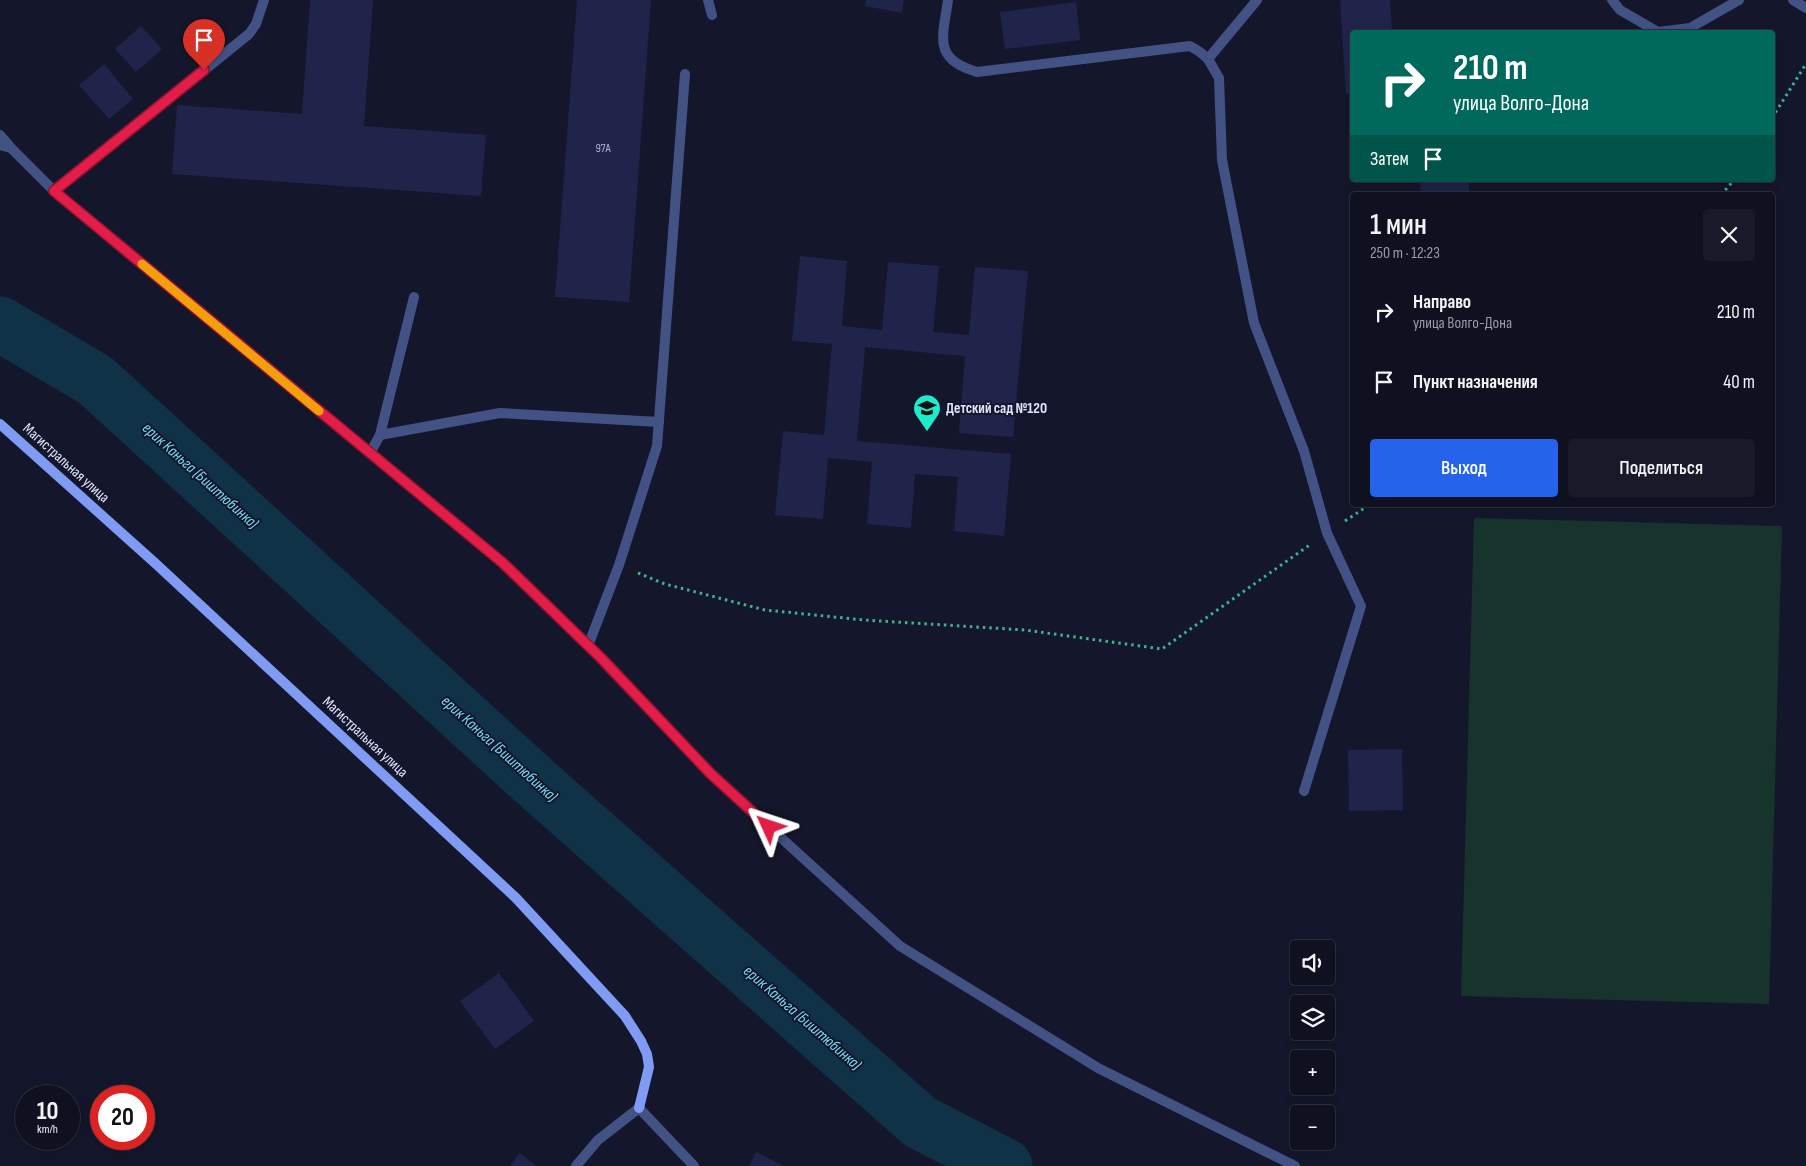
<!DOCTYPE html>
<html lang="ru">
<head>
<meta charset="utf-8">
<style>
	:root { --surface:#0f1020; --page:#181929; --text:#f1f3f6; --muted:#9b9da5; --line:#2f303e; --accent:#2563eb }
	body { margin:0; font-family:"Sofia Sans Condensed",sans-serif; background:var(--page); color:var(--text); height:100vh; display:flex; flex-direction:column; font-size:19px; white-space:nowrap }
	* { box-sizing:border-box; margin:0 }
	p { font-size:16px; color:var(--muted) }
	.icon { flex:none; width:28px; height:28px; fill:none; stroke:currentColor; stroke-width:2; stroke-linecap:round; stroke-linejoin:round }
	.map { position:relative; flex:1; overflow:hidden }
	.details { position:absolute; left:1350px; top:192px; width:425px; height:315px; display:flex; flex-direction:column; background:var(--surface); border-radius:5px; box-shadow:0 2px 12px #0003,0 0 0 1px var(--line) }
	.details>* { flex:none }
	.hud { position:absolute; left:1350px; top:30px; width:425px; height:152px; border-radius:5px; box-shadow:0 2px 12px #0003,0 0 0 1px var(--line); background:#00695c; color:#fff; overflow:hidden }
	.tools { position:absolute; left:1290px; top:940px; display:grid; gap:10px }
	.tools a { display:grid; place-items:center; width:45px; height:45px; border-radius:5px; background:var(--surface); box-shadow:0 2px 12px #0003,0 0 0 1px var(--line); font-size:25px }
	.speed { position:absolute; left:15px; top:1085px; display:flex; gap:10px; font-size:25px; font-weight:700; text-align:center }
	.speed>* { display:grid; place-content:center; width:65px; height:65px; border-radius:50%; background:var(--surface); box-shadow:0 2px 12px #0003,0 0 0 1px var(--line); line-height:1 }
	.speed small { font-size:12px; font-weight:400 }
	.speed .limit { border:8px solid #d22; background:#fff; color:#111 }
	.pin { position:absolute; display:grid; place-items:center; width:42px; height:42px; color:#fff; margin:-51px -21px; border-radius:50% 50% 50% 0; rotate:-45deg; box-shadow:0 0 5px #0007 }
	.pin .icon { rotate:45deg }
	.me { position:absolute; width:55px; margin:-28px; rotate:312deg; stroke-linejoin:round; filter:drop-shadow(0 0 4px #0008) }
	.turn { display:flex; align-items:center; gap:18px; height:105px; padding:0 20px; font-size:22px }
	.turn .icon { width:65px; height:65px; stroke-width:2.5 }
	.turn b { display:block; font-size:35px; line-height:42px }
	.then { display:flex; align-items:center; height:48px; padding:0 20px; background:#0003; gap:10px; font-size:19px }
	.round { display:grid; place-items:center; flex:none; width:52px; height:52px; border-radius:5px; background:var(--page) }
	.summary { display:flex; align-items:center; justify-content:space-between; height:85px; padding:0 20px }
	h1 { font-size:30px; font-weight:600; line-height:38px }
	.button { display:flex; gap:10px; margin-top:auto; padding:10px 20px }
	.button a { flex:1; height:58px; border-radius:5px; background:var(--accent); color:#fff; font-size:20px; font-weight:600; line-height:58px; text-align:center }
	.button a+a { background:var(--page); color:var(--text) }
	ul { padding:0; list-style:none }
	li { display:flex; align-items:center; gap:15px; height:70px; padding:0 20px }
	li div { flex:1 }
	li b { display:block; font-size:19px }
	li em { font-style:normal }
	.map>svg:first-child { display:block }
</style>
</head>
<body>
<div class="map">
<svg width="1806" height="1166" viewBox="0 0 1806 1166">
	<rect width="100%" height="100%" fill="#14162b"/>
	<!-- green -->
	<polygon fill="#17342c" points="1474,518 1782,526 1769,1004 1461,996"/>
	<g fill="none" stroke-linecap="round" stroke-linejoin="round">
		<!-- river -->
		<polyline stroke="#103247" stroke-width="55" points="0,324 95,380 535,782 920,1122 1005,1166"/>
	</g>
	<!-- building -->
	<g fill="#21244a">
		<polygon points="310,0 373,0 364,126 486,135 481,196 172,174 177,105 302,114"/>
		<polygon points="577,0 651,0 629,302 555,297"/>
		<polygon points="866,0 904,0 902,13 865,6"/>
		<polygon points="1340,0 1390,0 1392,32 1352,32 1352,93 1346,94"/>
		<polygon points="1076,2 1080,40 1005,49 1000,12"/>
		<polygon points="141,26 162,49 136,72 115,49"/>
		<polygon points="104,64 133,99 109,119 79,85"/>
		<polygon points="1420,180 1469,180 1469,195 1421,195"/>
		<polygon points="800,256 847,261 842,326 882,330 888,262 939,266 933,332 969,335 975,267 1028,271 1013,437 959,433 965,356 865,347 857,441 1011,454 1004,536 954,531 958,477 915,474 911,528 867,524 872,462 828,458 823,519 775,515 783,431 824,435 832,344 792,341"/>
		<polygon points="1402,749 1403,810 1349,811 1348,750"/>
		<polygon points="499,973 534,1021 495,1049 460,1001"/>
		<polygon points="756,1152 784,1166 749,1166"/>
		<polygon points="520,1153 536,1166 510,1166"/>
	</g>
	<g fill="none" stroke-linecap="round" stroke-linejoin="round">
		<!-- path -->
		<g stroke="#3cb48e" stroke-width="3" stroke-dasharray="2.5 4" stroke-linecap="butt">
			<polyline points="1772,118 1806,64"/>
			<polyline points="1721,195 1734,180"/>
			<polyline points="1345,521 1369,505"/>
			<polyline points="638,573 665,584 765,610 864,620 1025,630 1162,649 1311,544"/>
		</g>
		<!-- lane -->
		<g stroke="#435285" stroke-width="10">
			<path d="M948 0C943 37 932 59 977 72L1190 46 1200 52 1208 59 1219 78 1222 160 1254 323 1304 451 1327 533 1361 606 1304 791"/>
			<polyline points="1612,0 1620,10 1658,32 1690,28 1739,0"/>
			<polyline points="1793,0 1806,8"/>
			<polyline points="1208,59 1257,0"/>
			<polyline points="0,145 11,148 54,191 503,563 601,658 711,774 900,946 1098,1068 1295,1166"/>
			<polyline points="380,435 500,413 659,422"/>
			<polyline points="370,453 380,435 414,297"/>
			<polyline points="588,646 619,565 657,446 685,74"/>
		</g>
		<!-- street -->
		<g stroke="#435285" stroke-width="10">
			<polyline points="708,0 712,15"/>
			<polyline points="0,135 11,148"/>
			<polyline points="54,191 249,34 256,24 264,0"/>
			<polyline points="576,1166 598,1140 639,1108 694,1166"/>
		</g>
		<!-- secondary -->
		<polyline stroke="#7f9bf4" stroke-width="10" points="0,424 155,563 516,898 625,1016 641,1041 647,1054 649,1067 639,1108"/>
	</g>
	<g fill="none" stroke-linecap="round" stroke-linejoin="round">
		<!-- route casing -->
		<g stroke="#92132f" stroke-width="12">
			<polyline id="route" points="204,70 54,191 503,563 601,658 711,774 769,827"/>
		</g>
		<!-- route -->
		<use href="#route" stroke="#e11d48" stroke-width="9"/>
		<!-- slow -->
		<polyline stroke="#f59e0b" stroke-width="9" points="142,264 319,411"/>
	</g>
	<!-- icons -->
	<defs>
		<g id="school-pin" transform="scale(1.4375)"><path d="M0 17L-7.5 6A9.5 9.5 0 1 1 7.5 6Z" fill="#1ceccb" stroke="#14162b"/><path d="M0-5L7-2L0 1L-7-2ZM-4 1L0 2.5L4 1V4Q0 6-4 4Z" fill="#111"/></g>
	</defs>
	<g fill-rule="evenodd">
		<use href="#school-pin" x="927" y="408"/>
	</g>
	<g text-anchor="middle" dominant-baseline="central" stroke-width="4" stroke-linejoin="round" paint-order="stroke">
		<!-- number labels -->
		<g font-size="12" fill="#b0b4d0">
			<text x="603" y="148">97А</text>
		</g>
		<!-- poi labels -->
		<g font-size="15" font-weight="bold" fill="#e0e4fc" stroke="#14162b" text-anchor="start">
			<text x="946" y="408">Детский сад №120</text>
		</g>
		<!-- street labels -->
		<g font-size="15" fill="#e0e4fc" stroke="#14162b">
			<text transform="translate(66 463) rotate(42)">Магистральная улица</text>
			<text transform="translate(365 737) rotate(43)">Магистральная улица</text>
		</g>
		<!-- water labels -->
		<g font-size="16" font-style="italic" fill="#77daf4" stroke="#14162b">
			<text transform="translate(200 476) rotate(42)">ерик Каньга (Биштюбинка)</text>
			<text transform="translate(499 749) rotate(42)">ерик Каньга (Биштюбинка)</text>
			<text transform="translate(802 1018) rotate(41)">ерик Каньга (Биштюбинка)</text>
		</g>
	</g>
</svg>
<div class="tools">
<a><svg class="icon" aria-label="sound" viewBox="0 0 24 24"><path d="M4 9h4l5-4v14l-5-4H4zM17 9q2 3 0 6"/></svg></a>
<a><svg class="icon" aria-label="layers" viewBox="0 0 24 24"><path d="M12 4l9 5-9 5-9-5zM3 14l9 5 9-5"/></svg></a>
<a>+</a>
<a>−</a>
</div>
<div class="speed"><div>10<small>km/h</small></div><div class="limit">20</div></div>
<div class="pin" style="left:204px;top:70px;background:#d93025"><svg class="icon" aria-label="arrive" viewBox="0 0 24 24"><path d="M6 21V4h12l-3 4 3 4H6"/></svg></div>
<svg class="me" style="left:769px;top:827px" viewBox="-20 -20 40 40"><path d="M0-17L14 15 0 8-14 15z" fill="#e11d48" stroke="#fff" stroke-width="4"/></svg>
<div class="hud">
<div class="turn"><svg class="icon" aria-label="right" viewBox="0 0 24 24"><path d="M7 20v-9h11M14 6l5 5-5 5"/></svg><div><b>210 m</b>улица Волго-Дона</div></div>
<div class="then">Затем<svg class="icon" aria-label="arrive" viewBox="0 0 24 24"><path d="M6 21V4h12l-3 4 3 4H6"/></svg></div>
</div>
<section class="details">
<div class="summary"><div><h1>1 мин</h1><p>250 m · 12:23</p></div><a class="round"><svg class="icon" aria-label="close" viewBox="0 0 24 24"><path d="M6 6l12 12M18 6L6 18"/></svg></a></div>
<ul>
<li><svg class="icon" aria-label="right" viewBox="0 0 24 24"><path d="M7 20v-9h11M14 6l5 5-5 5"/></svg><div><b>Направо</b><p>улица Волго-Дона</p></div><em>210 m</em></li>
<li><svg class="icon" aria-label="arrive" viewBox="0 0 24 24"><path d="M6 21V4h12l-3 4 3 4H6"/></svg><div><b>Пункт назначения</b></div><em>40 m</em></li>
</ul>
<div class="button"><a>Выход</a><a>Поделиться</a></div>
</section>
</div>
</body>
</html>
